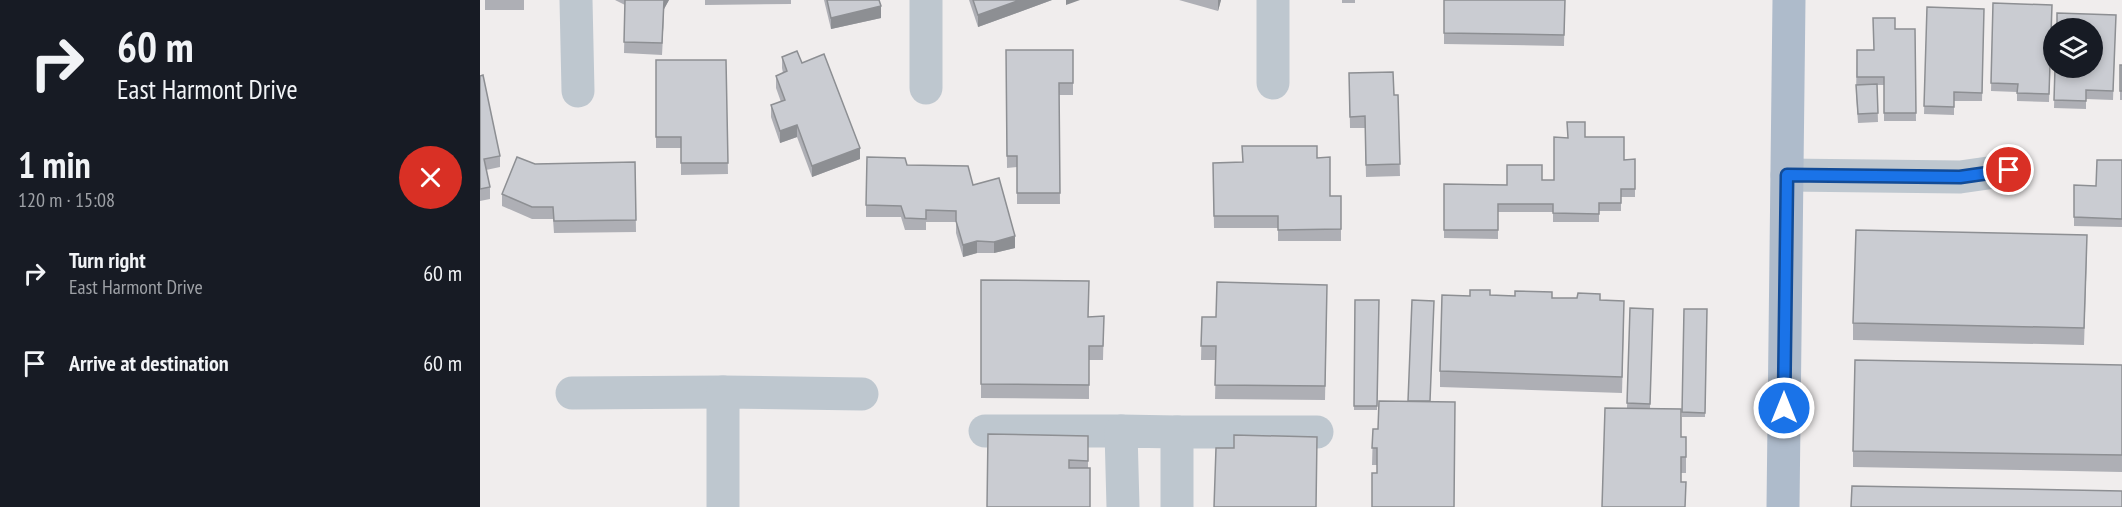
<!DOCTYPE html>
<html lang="en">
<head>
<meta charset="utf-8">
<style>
	:root { --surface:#171b24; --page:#20242c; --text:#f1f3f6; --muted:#9ea1a6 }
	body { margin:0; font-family:"PT Sans Narrow",sans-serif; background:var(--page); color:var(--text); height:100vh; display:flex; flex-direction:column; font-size:22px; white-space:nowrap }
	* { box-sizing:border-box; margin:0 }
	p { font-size:20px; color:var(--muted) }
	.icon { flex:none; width:33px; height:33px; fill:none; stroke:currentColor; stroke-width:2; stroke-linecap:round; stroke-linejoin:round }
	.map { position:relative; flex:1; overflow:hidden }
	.panel { display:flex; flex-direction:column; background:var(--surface); width:480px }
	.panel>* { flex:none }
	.hud { background:#171b24; color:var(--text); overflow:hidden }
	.buttons { position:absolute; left:1563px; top:18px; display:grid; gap:12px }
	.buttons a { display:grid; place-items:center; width:60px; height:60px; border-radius:50%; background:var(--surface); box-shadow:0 3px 9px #0003; font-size:30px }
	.pin { position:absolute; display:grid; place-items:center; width:51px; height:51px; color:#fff; margin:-26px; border:3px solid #fff; border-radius:50%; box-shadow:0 2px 6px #0007 }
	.me { position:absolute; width:66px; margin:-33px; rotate:0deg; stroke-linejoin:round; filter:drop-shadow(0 0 4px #0008) }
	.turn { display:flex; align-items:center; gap:21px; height:126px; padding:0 18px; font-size:27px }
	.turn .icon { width:78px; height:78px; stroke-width:2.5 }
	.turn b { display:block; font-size:42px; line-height:51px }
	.round { display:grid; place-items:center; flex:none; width:63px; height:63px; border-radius:32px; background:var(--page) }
	.head { display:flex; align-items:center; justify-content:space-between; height:102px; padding:0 18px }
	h1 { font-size:36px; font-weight:700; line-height:45px }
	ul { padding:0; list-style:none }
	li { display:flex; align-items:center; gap:18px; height:90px; padding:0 18px }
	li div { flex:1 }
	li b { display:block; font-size:22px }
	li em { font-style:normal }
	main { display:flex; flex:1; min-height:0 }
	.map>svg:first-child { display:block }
</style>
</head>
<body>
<main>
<section class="panel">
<div class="hud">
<div class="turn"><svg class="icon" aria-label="right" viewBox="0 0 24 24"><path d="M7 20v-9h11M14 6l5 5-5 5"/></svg><div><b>60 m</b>East Harmont Drive</div></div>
</div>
<div class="head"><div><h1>1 min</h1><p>120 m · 15:08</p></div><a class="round" style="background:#d93025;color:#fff"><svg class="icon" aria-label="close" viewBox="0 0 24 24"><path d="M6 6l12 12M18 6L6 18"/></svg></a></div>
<ul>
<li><svg class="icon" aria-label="right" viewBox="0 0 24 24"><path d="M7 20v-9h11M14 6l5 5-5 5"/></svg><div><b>Turn right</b><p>East Harmont Drive</p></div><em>60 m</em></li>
<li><svg class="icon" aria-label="arrive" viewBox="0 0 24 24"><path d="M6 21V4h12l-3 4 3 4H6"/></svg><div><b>Arrive at destination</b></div><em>60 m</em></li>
</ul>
</section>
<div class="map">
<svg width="1642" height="507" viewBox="0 0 1642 507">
	<rect width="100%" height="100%" fill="#f0eded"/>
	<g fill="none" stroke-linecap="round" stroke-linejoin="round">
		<!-- minor -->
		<g stroke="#bec7cf" stroke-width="33">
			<polyline points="96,0 98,91"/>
			<polyline points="446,0 446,88"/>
			<polyline points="793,83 793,0"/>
			<polyline points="1307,175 1480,177 1529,170"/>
			<polyline points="92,393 243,392"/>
			<polyline points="505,431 641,431"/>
			<polyline points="697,432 837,432"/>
			<polyline points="243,507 243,392 382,394"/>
			<polyline points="643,507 641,431 697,432 697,507"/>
		</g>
		<!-- major -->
		<polyline stroke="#aebbcb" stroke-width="33" points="1303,507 1309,0"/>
	</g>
	<!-- wall -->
	<g fill="#aeafb5">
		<rect x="5" y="0" width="39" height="10"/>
		<polygon points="135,0 189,0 184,9 182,55 144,53 145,5"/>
		<polygon points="225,0 311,0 311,4 225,5"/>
		<polygon points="344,0 399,0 401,18 351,29"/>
		<polygon points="489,0 572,0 498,27"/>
		<polygon points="699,0 741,0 738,11"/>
		<rect x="862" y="0" width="13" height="3"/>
		<polygon points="964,0 1085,0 1084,46 964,44"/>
		<polygon points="1513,3 1572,5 1569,102 1537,101 1537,92 1511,91"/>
		<polygon points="1447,7 1504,9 1502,101 1474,101 1474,115 1444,114"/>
		<polygon points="1636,15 1633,100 1606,99 1606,109 1574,108 1575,68"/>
		<polygon points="1415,29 1435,29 1436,121 1404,121 1404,85 1397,85 1398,122 1378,123 1376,93 1377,50 1393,50"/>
		<polygon points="526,50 593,50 593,95 579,95 580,204 537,204 537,167 527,168"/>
		<polygon points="302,57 322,63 380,159 332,177 317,137 300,143 291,117 291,105 301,102 296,88 296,76 303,73 302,68"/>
		<polygon points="176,60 246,60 248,174 201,175 201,148 176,148"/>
		<rect x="1640" y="65" width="2" height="35"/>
		<polygon points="869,73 914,95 918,95 920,176 886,177 885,128 870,128"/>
		<polygon points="0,76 20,156 20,167 6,170 10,187 10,199 0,201"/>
		<polygon points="1105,137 1144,160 1155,159 1155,197 1141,197 1141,211 1119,211 1119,222 1073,222 1073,212 1018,212 1018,239 964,238 964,184 1027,185 1062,180 1074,180"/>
		<polygon points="837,158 850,196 861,196 861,241 798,241 798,228 734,228 733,163 762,162"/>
		<polygon points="1642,160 1642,227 1594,226 1594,185 1616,186"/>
		<polygon points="155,162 156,232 74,233 73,219 52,219 22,206 22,194 55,164"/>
		<polygon points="427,165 493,185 535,248 514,253 497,253 483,257 476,233 476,222 446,222 446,230 425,230 421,217 386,217 386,205"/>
		<polygon points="1607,252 1604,345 1373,340 1373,323"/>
		<polygon points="501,280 608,317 624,316 623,360 609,360 609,399 501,398"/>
		<polygon points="1010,295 1120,300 1144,317 1142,393 960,387 960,371 990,296"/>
		<polygon points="847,299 845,400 735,399 736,360 721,360 722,317 736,317"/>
		<polygon points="875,300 899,300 897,410 874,410"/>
		<polygon points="1150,308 1173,309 1170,408 1147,408"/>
		<polygon points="1204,309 1227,309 1225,417 1202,417"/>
		<polygon points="1642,365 1642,472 1373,467 1373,451"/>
		<polygon points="950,401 897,473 897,465 892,465 893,429 898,429"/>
		<polygon points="508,434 608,436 608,468 610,507"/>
		<rect x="1201" y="437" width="5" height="36"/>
	</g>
	<!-- shaded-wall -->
	<g fill="#8d8f93">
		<polygon points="184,0 189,0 184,9 182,55"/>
		<polygon points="540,0 572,0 498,27 498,15"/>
		<polygon points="586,0 600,0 586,5"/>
		<polygon points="738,0 741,0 738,11"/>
		<polygon points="401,6 401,18 351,29 351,18"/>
		<polygon points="317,125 317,137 300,143 300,131"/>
		<polygon points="380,148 380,159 332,177 332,166"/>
		<polygon points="535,236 535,248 514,253 514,242"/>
		<polygon points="497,241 497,253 483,257 483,245"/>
	</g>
	<!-- building -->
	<g fill="#caccd2" stroke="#8d8f93" stroke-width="1.5">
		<polygon points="145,0 184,0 182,43 144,42"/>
		<polygon points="347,0 399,0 401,6 351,18"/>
		<polygon points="493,0 540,0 498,15"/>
		<polygon points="964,0 1085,0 1084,35 964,33"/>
		<polygon points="1513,3 1572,5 1569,94 1537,93 1538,84 1511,83"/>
		<polygon points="1447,7 1504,9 1502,93 1474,92 1474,107 1444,106"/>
		<polygon points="1577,13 1636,15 1633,91 1606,90 1606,101 1574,100 1575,68 1612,68 1612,28 1577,28"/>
		<polygon points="1393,18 1415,18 1415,29 1435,29 1436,113 1404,113 1404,77 1377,77 1377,50 1394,50"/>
		<polygon points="526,50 593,50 593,83 579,83 580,193 537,193 537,156 527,156"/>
		<polygon points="317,51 322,63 344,54 380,148 332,166 317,125 300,131 291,105 305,100 296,76 307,71 302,57"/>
		<polygon points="176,60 246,60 248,163 201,163 201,137 176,137"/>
		<rect x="1640" y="65" width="2" height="26"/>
		<polygon points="913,72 914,95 918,95 920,164 886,165 885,116 870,117 869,73"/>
		<polygon points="3,75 20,156 4,159 10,187 0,189 0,76"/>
		<polygon points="1397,84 1398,113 1378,114 1376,85"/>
		<polygon points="1087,122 1105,122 1105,137 1144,137 1144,160 1155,159 1155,189 1141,189 1141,203 1119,203 1119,214 1073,213 1073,204 1018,204 1018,230 964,230 964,184 1027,185 1027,165 1062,165 1062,180 1074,180 1074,137 1088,138"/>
		<polygon points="762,146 837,146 837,158 850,157 850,196 861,196 861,229 798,230 798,216 734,216 733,163 763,162"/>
		<polygon points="37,157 55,164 155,162 156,220 74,221 73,207 52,207 22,194"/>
		<polygon points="387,157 425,158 427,165 488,166 493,185 519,178 535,236 514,242 497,241 483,245 476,221 476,211 446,210 446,219 425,218 421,206 386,205"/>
		<polygon points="1617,160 1642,160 1642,219 1594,217 1594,185 1616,186"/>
		<polygon points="1376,230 1607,235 1604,328 1373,323"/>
		<polygon points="501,280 609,281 608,317 624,316 623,346 609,346 609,385 501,384"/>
		<polygon points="737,282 847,285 845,386 735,385 736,346 721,346 722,317 736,317"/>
		<polygon points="990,290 1010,290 1010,295 1035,296 1035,291 1072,292 1072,298 1097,298 1098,293 1120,294 1120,300 1144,301 1142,377 960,371 962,295 990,296"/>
		<polygon points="875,300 899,300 897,406 874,406"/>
		<polygon points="932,300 954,301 950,401 928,401"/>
		<polygon points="1150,308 1173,309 1170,404 1147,403"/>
		<polygon points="1204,309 1227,309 1225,413 1202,412"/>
		<polygon points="1375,360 1642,365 1642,455 1373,451"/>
		<polygon points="899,401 975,402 974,507 892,507 892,473 897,473 897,448 892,448 893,429 898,429"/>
		<polygon points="1125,408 1201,409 1201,437 1206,437 1206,457 1201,457 1201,482 1206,482 1205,507 1122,507"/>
		<polygon points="508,434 608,436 608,461 589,460 589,468 610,468 610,507 507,507"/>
		<polygon points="754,435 837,437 836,507 734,507 736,448 754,448"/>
		<polygon points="1372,486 1642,491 1642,507 1371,507"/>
	</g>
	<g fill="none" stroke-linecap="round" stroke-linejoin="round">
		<!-- route casing -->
		<g stroke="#114b97" stroke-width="15">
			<polyline id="route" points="1304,408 1307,175 1480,177 1529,170"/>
		</g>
		<!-- route -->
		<use href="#route" stroke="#1a73e8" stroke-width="10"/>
	</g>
</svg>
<div class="buttons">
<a><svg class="icon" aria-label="layers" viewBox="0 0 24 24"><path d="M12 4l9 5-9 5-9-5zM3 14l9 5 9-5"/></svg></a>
</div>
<div class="pin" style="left:1529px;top:170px;background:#d93025"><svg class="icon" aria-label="arrive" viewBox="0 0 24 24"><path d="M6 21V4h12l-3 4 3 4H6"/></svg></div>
<svg class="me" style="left:1304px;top:408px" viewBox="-20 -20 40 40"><circle r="17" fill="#1a73e8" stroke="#fff" stroke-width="3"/><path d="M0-11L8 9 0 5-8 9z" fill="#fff"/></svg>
</div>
</main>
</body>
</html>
